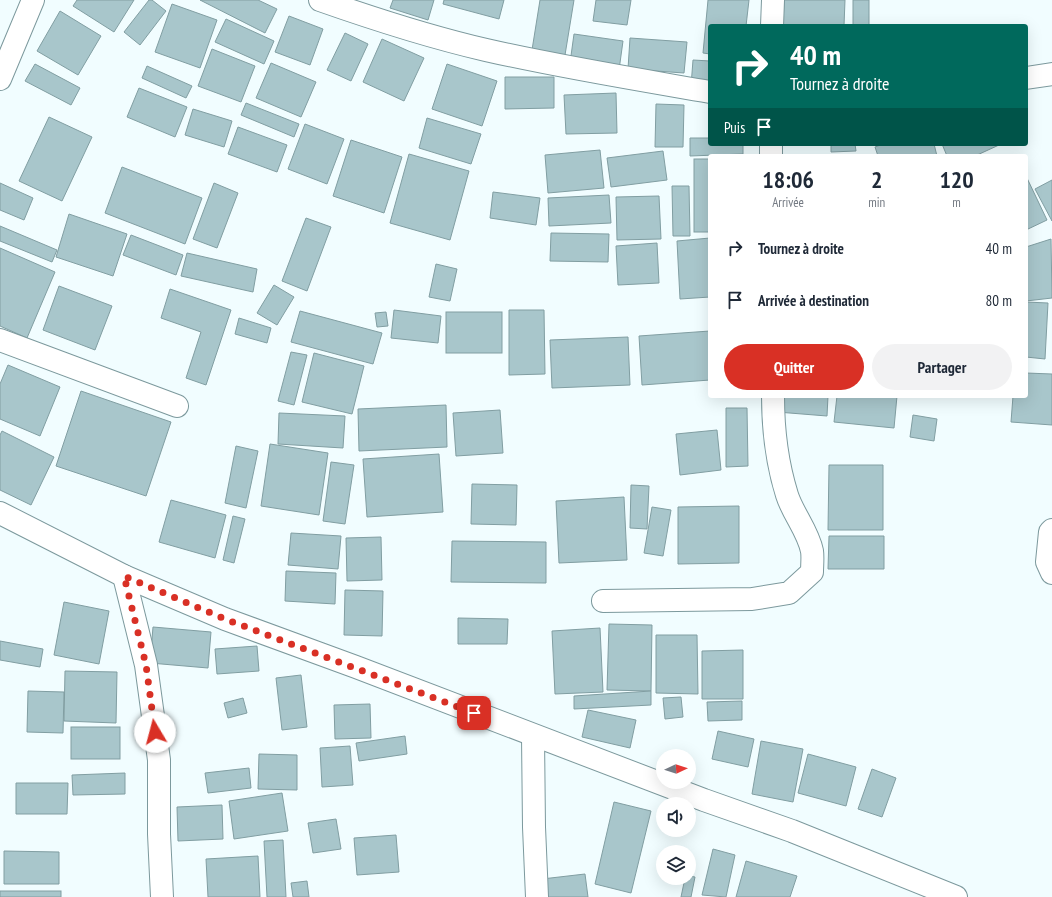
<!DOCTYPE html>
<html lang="fr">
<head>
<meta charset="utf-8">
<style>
	:root { --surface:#fff; --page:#f2f2f3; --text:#1f2937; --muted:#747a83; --accent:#d93025 }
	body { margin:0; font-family:"PT Sans Narrow",sans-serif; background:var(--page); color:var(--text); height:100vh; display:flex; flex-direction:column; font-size:15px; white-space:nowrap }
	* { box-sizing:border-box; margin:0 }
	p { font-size:13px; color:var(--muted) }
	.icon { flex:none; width:22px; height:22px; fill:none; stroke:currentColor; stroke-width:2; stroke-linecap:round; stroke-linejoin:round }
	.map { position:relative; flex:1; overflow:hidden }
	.drawer { position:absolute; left:708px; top:154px; width:320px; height:244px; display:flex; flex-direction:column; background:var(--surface); border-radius:4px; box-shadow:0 4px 16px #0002 }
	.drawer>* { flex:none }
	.banner { position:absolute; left:708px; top:24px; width:320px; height:122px; border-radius:4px; box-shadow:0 4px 16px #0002; background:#00695c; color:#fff; overflow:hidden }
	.needle { width:26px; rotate:86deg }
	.controls { position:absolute; left:656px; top:749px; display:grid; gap:8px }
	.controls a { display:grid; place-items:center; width:40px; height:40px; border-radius:50%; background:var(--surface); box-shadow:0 4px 16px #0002; font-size:20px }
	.pin { position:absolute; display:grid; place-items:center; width:34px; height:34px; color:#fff; margin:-17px; border-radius:8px; box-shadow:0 2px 6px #0006 }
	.me { position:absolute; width:44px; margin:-22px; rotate:352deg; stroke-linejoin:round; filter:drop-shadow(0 0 3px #0008) }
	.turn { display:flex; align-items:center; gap:14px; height:84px; padding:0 16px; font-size:18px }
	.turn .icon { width:52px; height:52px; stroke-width:2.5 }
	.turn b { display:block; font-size:28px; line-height:34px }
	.then { display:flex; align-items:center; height:38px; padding:0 16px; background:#0003; gap:8px; font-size:15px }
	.eta { display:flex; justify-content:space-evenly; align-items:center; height:68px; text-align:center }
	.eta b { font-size:24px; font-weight:700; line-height:28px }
	.action { display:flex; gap:8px; margin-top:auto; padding:8px 16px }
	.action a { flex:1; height:46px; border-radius:24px; background:var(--accent); color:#fff; font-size:16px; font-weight:700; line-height:46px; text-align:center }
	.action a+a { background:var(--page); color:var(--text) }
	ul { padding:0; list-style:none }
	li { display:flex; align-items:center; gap:12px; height:52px; padding:0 16px }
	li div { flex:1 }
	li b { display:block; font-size:15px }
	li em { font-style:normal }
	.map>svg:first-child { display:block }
</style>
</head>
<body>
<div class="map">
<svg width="1052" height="897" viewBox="0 0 1052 897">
	<rect width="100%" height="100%" fill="#f1fdff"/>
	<!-- building -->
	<g fill="#a8c6cb" stroke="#819ea2">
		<polygon points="77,0 134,0 114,32 73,6"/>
		<polygon points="149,0 152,0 166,11 140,45 124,32"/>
		<polygon points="200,0 258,0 277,9 265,33"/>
		<polygon points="393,0 434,0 428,20 390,8"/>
		<polygon points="444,0 504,0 499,19 443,4"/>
		<polygon points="540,0 574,0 565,55 532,50"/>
		<polygon points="596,0 631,0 627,25 593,21"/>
		<polygon points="708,0 749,0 746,26 710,26 710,54 703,53"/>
		<polygon points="784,0 845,0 844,26 783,26"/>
		<rect x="853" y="0" width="16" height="26"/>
		<polygon points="172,4 217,20 200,68 155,52"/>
		<polygon points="60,11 101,36 78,75 37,51"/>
		<polygon points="289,16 323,29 310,65 275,52"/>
		<polygon points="226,19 274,41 264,64 215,42"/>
		<polygon points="345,33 368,44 351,81 327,70"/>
		<polygon points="574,34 623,41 619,70 570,63"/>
		<polygon points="630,38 687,42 684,73 628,69"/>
		<polygon points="382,39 424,58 404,101 363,82"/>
		<polygon points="212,49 255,66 241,102 198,86"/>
		<polygon points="693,60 710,61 710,88 691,86"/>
		<polygon points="271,63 316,82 301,117 256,98"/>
		<polygon points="35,64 80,88 71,105 25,81"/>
		<polygon points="447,64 497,81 482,126 432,109"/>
		<polygon points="147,66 192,86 186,98 142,78"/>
		<polygon points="505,77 554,77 554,108 505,109"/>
		<polygon points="139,88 187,107 175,137 127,117"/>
		<polygon points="616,93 617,133 566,134 564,95"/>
		<polygon points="246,103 299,124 294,137 241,115"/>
		<polygon points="656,104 684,105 683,147 655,147"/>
		<polygon points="193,109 232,121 224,147 185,135"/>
		<polygon points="49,117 92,137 62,201 19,181"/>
		<polygon points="427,118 481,134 471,164 419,148"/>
		<polygon points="305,124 344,139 327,184 288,169"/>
		<polygon points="238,127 287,145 277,172 228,154"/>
		<polygon points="690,138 710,138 710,144 743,144 743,154 690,156"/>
		<polygon points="351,140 402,157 384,213 333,196"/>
		<polygon points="831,144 855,144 856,151 831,152"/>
		<polygon points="883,144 934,144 937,156 878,156 875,147"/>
		<polygon points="942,144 998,144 999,145 975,156 947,156"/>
		<polygon points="600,150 604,188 548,193 545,155"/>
		<polygon points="663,151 667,180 611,187 607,158"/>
		<polygon points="409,154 469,171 450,240 390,223"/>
		<rect x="694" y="159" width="16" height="73"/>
		<polygon points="122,167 202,198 185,244 105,213"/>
		<polygon points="1026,176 1047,220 1026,230"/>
		<polygon points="1052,180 1052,221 1035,189"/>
		<polygon points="0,183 33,198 24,220 0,210"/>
		<polygon points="214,183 238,193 217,248 193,239"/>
		<polygon points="672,186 689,186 690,236 673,236"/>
		<polygon points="493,192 540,198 536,225 490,218"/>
		<polygon points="609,195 611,223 549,226 548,198"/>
		<polygon points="659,196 661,239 617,240 616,197"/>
		<polygon points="69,214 127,234 113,276 56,257"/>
		<polygon points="306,218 331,227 307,291 282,281"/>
		<polygon points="0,226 57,250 52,262 0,241"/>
		<polygon points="551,233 609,234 608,262 550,261"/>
		<polygon points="131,235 183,255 176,275 123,255"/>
		<polygon points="710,238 710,297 680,299 677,241"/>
		<polygon points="1051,239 1052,298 1026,301 1026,247"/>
		<polygon points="657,243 659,283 618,285 616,246"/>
		<polygon points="0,248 55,272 27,338 0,326"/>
		<polygon points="187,253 257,269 253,292 181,276"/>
		<polygon points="436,264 457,269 450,301 429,297"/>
		<polygon points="274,285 294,297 277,325 257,313"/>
		<polygon points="59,286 112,306 95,350 43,330"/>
		<polygon points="170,289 231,310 206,385 186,378 201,332 161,318"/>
		<polygon points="1026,302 1048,303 1045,359 1026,357"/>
		<polygon points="394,310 441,316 438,343 391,338"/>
		<polygon points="509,310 544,310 545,374 509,375"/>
		<polygon points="300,311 382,333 373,364 291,342"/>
		<polygon points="386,312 388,326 377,327 375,313"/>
		<rect x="446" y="312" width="56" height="41"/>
		<polygon points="239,318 271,328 267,343 235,334"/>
		<polygon points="710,331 710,380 642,385 639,336"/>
		<polygon points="628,337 630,385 552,388 550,340"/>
		<polygon points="291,352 307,355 294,405 278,401"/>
		<polygon points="314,353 364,366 352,414 302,402"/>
		<polygon points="8,365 60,387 40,436 0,419 0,384"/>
		<polygon points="1026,373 1052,374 1052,425 1011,422 1013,396 1026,396"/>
		<polygon points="81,391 171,422 146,496 56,466"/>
		<polygon points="778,396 828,396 827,416 777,412"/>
		<polygon points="837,396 897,396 894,428 834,422"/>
		<polygon points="446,405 447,447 359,451 358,409"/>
		<polygon points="726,408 747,408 748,466 726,467"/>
		<polygon points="500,410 503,453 456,456 453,413"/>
		<polygon points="279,413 345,416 343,448 278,444"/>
		<polygon points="913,415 937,419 934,441 910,437"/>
		<polygon points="717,430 721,470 680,475 676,434"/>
		<polygon points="2,431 54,457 31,505 0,490 0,435"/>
		<polygon points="270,444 328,453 319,515 261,506"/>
		<polygon points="236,446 258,451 246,508 225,503"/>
		<polygon points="439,454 443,512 367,517 363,459"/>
		<polygon points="331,462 354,465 345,524 323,521"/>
		<polygon points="829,465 883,465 883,530 828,530"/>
		<polygon points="472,484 517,485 516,525 471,524"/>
		<polygon points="631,485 649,486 647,529 630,528"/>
		<polygon points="624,497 627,560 559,563 556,501"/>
		<polygon points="171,500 226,515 215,558 159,542"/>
		<polygon points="739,506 739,563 678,564 678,507"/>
		<polygon points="652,507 671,510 663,556 644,553"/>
		<polygon points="233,516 245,519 234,563 223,560"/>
		<polygon points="291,533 341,536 338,569 288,565"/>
		<polygon points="829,536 884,536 884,569 828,569"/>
		<polygon points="381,537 382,580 347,581 346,538"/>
		<polygon points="452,541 546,542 546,583 451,582"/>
		<polygon points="286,571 336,573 335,604 285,601"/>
		<polygon points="345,590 383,591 382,636 344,635"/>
		<polygon points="64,602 109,611 99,664 54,655"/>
		<polygon points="458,618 508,619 507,644 458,644"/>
		<polygon points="609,624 652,625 651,691 607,690"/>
		<polygon points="153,627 211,632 208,668 150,663"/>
		<polygon points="600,628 603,692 555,694 552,631"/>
		<polygon points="656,635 697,635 698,694 656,693"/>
		<polygon points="0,641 43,649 40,667 0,660"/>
		<polygon points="257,646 259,671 217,674 215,649"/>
		<polygon points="743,650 743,699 702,699 702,651"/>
		<polygon points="65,671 117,672 116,723 64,721"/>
		<polygon points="301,675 307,727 282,730 276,678"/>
		<polygon points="28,691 64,692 63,733 27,732"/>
		<polygon points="651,691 651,705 574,709 574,696"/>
		<polygon points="681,697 683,717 665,719 663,698"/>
		<polygon points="243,698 247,713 228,718 224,703"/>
		<polygon points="742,701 742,720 708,721 707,702"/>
		<polygon points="370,704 371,738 335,739 334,705"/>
		<polygon points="588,710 636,720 630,748 582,737"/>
		<rect x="71" y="727" width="49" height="32"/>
		<polygon points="718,731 754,739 748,767 712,759"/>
		<polygon points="405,736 407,754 359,761 356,743"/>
		<polygon points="761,741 803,749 793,802 752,794"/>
		<polygon points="350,746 353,785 322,787 320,748"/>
		<polygon points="259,754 297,755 297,790 258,789"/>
		<polygon points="808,754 856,767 846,806 798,793"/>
		<polygon points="249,768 251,788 208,793 205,773"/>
		<polygon points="872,769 896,778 882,817 858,809"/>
		<polygon points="125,773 125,794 73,795 72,775"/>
		<polygon points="16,783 68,783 67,814 16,814"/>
		<polygon points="282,793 288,831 234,839 229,801"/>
		<polygon points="614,802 651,811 631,893 595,884"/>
		<polygon points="222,805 223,839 178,841 177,807"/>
		<polygon points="336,819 341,849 313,853 308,823"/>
		<polygon points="396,835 399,872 357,875 354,838"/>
		<polygon points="283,840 286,897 267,897 264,841"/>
		<polygon points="713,849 735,855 726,897 702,895"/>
		<polygon points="4,851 59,852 59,884 4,884"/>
		<polygon points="258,856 260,897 208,897 206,859"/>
		<polygon points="746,861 797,876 790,897 736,897"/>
		<polygon points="585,874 588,897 544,897 542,879"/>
		<polygon points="689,876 695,877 691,897 681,897 685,878 689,878"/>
		<polygon points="307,881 309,897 293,897 291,883"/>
		<rect x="0" y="891" width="61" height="6"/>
	</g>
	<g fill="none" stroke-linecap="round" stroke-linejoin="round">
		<!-- minor casing -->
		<g stroke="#7c999d" stroke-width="24">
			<g id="minor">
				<path d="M320 0C374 19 430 37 486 50 560 67 635 79 710 92"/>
				<polyline points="772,26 773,0"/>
				<polyline points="1026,78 1052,74"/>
				<polyline points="0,79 33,0"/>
				<polyline points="771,156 771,144"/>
				<polyline points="0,340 177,406"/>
				<polyline points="0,513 124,576 225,619 356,667 704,800 792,831 956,897"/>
				<polyline points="1052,530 1050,532 1047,562 1052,573"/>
				<polyline points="124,576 146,665 159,760 159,834 162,897"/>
				<path d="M603 601 752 599 789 593 812 572C812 566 813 557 812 551 808 531 793 514 787 495 777 463 773 430 773 396"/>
				<polyline points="533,736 534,827 537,897"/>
			</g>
		</g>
		<!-- minor -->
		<use href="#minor" stroke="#fff" stroke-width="22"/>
	</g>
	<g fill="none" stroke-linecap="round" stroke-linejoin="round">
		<!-- route -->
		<polyline stroke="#d93025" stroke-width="7" stroke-dasharray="0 12.6" points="155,732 146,665 124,576 225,619 474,713"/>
	</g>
</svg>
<div class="controls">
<a><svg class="needle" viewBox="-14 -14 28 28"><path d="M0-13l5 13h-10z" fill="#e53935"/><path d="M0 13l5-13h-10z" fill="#747a83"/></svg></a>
<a><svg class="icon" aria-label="sound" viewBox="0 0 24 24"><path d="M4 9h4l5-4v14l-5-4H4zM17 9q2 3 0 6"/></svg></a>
<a><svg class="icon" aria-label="layers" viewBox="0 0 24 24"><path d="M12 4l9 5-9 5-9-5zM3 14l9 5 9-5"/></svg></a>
</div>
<div class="pin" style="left:474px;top:713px;background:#d93025"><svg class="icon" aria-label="arrive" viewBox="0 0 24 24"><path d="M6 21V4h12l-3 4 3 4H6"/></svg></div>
<svg class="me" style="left:155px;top:732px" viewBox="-20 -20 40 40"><circle r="19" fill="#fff"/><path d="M0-13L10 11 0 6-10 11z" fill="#d93025"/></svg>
<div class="banner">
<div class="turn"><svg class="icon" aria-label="right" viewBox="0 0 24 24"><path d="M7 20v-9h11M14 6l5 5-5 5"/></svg><div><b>40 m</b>Tournez à droite</div></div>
<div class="then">Puis<svg class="icon" aria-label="arrive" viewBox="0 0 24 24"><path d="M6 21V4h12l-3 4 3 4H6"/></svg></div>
</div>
<section class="drawer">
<div class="eta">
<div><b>18:06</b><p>Arrivée</p></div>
<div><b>2</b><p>min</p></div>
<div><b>120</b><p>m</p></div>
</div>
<ul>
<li><svg class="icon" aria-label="right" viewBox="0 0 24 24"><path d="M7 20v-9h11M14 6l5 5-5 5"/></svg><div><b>Tournez à droite</b></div><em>40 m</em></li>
<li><svg class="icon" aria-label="arrive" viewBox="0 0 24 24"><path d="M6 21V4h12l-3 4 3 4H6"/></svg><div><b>Arrivée à destination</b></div><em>80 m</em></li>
</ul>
<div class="action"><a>Quitter</a><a>Partager</a></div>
</section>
</div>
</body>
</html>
